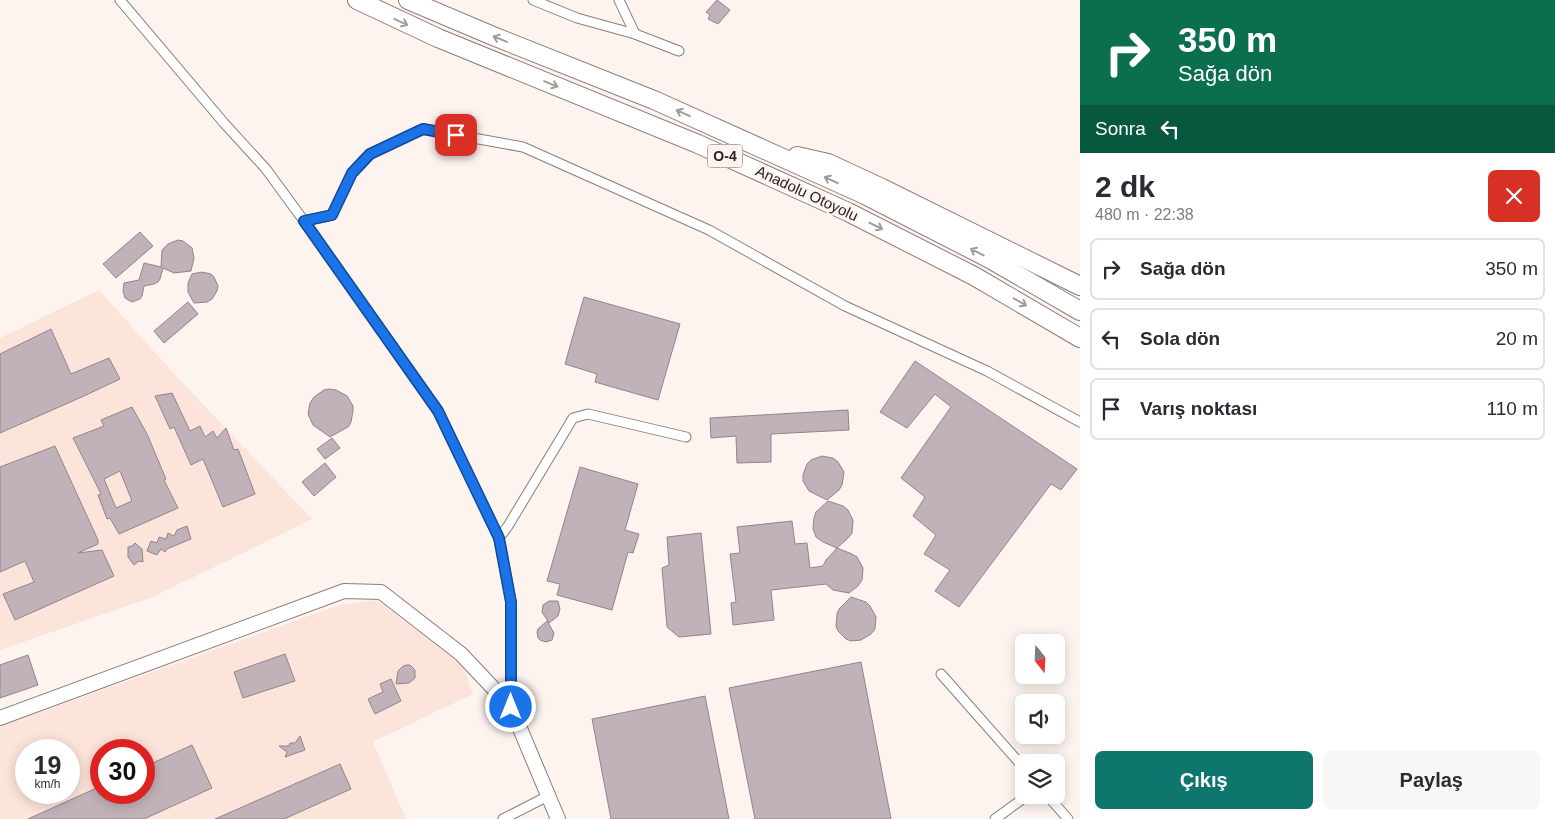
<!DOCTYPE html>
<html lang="tr">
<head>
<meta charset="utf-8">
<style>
	:root { --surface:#fff; --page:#f7f7f7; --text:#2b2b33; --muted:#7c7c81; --line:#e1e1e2; --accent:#0f766e }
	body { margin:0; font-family:Helvetica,sans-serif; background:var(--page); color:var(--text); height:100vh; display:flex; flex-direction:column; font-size:19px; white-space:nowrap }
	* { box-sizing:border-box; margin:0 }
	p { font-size:16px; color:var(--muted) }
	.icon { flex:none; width:28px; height:28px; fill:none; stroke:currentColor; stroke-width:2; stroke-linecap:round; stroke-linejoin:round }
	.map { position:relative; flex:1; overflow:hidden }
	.panel { display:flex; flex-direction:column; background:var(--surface); width:475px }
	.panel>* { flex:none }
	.hud { background:#0b6e4f; color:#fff; overflow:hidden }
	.needle { width:32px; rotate:162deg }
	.fabs { position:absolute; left:1015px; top:634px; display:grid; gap:10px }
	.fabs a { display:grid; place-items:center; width:50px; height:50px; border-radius:8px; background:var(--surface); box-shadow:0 2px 12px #0003; font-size:25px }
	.speed { position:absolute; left:15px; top:739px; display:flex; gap:10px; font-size:25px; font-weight:700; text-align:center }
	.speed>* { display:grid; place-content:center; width:65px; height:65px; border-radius:50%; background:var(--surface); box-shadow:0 2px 12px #0003; line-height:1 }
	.speed small { font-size:12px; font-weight:400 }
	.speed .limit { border:8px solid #d22; background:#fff; color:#111 }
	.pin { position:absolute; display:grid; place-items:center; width:42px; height:42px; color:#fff; margin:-21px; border-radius:10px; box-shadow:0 2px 8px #0006 }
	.me { position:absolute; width:55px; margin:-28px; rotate:0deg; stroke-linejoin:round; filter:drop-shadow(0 0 4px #0008) }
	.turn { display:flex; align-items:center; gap:18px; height:105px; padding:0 15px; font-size:22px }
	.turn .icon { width:65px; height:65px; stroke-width:2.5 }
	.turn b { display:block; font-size:35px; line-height:42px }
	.then { display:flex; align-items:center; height:48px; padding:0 15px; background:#0003; gap:10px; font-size:19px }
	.round { display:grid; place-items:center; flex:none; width:52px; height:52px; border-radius:8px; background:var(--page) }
	.head { display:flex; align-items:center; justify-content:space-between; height:85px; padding:0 15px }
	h1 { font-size:30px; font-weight:700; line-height:38px }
	.primary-button { display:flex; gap:10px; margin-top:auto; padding:10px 15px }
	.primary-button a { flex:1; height:58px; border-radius:8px; background:var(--accent); color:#fff; font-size:20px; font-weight:700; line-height:58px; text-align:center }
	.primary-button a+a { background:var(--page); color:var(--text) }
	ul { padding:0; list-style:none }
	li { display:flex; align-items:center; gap:15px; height:62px; margin:0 10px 8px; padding:0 5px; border:2px solid var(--line); border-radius:8px }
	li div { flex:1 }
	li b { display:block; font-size:19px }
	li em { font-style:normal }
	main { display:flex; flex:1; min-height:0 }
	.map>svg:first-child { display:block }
</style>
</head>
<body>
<main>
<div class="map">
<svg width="1080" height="819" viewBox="0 0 1080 819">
	<rect width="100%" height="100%" fill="#fdf3ef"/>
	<!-- built -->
	<g fill="#fde4da" fill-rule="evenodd">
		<polygon points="99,290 178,378 312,519 153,597 0,650 0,338"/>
		<path d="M376 600 463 666 473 694 373 742 406 819H0V727L339 605ZM26 750H69V792H26ZM101 750H144V792H101Z"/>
	</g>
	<!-- building -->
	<g fill="#c1b1b9" stroke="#93848b" fill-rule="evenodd">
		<polygon points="717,0 730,10 718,24 708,19 710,15 706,12"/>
		<polygon points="140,232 153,246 116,278 103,264"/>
		<polygon points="178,240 183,241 192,248 194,258 191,271 174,273 163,268 160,279 158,282 154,284 144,286 142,296 140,299 132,302 125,298 123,291 124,283 139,280 144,263 161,267 162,250 168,244"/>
		<polygon points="202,272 211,274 214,277 218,286 217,291 212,299 207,302 194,303 188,292 188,283 192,274"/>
		<polygon points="584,297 680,324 658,400 595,382 597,374 565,364"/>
		<polygon points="188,302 198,314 164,343 154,331"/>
		<polygon points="51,329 71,374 109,358 120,379 84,396 0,433 0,354"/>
		<polygon points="915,361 1077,469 1061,490 1051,484 959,607 935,591 950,570 924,554 936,535 913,516 925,497 901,478 951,407 935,394 907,428 880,412"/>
		<polygon points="330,389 336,390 347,396 353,406 353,411 351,422 348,427 330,437 313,425 308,414 310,403 314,397 324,390"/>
		<polygon points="172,393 190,431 200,426 205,437 213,431 217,438 226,428 234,450 238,449 255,494 223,507 203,459 191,465 174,427 170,429 155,396"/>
		<path d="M132 407 147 434 166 479 164 480 178 508 119 534 110 518 107 519 98 495 101 494 73 438 104 426 101 420ZM120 471 132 501 116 508 104 479Z"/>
		<polygon points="848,410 849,430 771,434 771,462 737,463 736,436 711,438 710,418"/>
		<polygon points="332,438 340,448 325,459 317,449"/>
		<polygon points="55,446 98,540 98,544 78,553 102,550 114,576 15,620 3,594 34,582 25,561 0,572 0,467"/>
		<polygon points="822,456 833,458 838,462 844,472 842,485 839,490 827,500 809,491 803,481 803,475 807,464 811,460"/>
		<polygon points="325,463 336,477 314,496 302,482"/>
		<polygon points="580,467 638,484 625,530 639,534 633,553 628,552 612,610 557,595 560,584 547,581"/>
		<polygon points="828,501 843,506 848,510 853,520 852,533 848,538 837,548 823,542 816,537 813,529 814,518 816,512"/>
		<polygon points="792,521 795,544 807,543 810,568 823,566 826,560 837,548 852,554 857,557 863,568 862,580 858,586 849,593 833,590 826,584 771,590 774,620 733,625 731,603 736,602 730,554 740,553 737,527"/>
		<polygon points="187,526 191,539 167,549 165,552 161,549 157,555 147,551 151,541 157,543 159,537 166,539 168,533 174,536 177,530"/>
		<polygon points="701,533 711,634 679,637 667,627 662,568 669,565 667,537"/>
		<polygon points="135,543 142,549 143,562 139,561 134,565 128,557 128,547 132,546"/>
		<polygon points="851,597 866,602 870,606 876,617 875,629 871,634 861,640 851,641 846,639 838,631 836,626 837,614 839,609"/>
		<polygon points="549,601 558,601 560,609 558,616 549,623 542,612 543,605"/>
		<polygon points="547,621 554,633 552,640 546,642 540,640 538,638 537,632 538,629"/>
		<polygon points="285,654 295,681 243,698 234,672"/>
		<polygon points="28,655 38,685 0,698 0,665"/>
		<polygon points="861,662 891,819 755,819 729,688"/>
		<polygon points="407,665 410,665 415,670 415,678 409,683 396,684 398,671 403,666"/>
		<polygon points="391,679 401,701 375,714 368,699 383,692 380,684"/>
		<polygon points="705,696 729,819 611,819 592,719"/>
		<polygon points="300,736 305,750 285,757 287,752 279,746 289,746 290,743 295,743"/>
		<polygon points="192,745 212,788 144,819 28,819 101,786 101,792 144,792 144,767"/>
		<polygon points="340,764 351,789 284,819 215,819"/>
	</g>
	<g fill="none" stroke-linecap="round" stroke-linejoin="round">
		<!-- street casing -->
		<g stroke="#8c7d77" stroke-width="11">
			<g id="street">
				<polyline points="120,0 224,123 266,169 304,221 332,215 352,173 370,154 423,129 523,147 709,230 845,306 987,371 1080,422"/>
				<polyline points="533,0 577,18 635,34 679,51"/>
				<polyline points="619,0 635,34"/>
				<polyline points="304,221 438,411 499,538"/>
				<polyline points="941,674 1024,768"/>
				<polyline points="511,707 511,602 499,538 508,526 573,418 588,414 686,437"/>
				<polyline points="1047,795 1068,819"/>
				<polyline points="503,819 548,796"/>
				<polyline points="995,819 1028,795"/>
			</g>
		</g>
		<!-- secondary casing -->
		<g stroke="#8c7d77" stroke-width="16">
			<polyline id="secondary" points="0,718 344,591 381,592 461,654 511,707 558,819"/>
		</g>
		<!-- highway casing -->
		<g stroke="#8c7d77" stroke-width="20">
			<g id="highway">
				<polyline points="357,0 438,38 698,144 848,212 974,276 1080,338"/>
				<polyline points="408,0 493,36 654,100 865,195 990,259 1080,311"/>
				<polyline points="797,156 828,163 882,188 1080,286"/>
			</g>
		</g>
		<!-- street -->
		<use href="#street" stroke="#fff" stroke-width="9"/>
		<!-- secondary -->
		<use href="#secondary" stroke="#fff" stroke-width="14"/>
		<!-- highway -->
		<use href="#highway" stroke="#fff" stroke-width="18"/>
	</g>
	<!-- one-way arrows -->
	<defs><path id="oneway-shaft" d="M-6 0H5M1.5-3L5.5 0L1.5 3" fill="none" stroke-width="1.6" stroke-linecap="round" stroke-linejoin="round" transform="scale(1.25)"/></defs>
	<g stroke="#9f9c9b">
		<use href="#oneway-shaft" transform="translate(401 22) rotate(25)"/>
		<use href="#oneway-shaft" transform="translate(500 39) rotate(-158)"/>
		<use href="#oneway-shaft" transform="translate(551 84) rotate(22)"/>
		<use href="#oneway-shaft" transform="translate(683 113) rotate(-156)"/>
		<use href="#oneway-shaft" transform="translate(831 180) rotate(-155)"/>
		<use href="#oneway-shaft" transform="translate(876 226) rotate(26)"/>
		<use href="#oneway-shaft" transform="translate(977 252) rotate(-153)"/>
		<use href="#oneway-shaft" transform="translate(1020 302) rotate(30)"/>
	</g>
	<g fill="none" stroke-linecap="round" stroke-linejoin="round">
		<!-- route casing -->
		<g stroke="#114b97" stroke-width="12">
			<polyline id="route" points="456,135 423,129 370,154 352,173 332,215 304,221 438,411 499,538 511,602 511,707"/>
		</g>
		<!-- route -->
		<use href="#route" stroke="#1a73e8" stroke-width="9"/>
	</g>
	<g text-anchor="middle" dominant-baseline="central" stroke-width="5" stroke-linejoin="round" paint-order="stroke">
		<!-- shield labels -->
		<rect fill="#fdf3ef" stroke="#69615f" stroke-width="1" x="707.5" y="144.5" width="35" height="23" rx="4"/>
		<g font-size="14" font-weight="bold" fill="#292321">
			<text x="725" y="156">O-4</text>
		</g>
		<!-- street labels -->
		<g font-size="15" fill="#292321" stroke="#fdf3ef">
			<text transform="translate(807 193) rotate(25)">Anadolu Otoyolu</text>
		</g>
	</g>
</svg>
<div class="fabs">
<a><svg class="needle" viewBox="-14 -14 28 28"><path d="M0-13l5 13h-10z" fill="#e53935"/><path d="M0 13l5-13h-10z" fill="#7c7c81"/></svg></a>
<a><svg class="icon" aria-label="sound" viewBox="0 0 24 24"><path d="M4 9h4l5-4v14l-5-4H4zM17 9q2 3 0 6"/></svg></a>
<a><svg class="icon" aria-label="layers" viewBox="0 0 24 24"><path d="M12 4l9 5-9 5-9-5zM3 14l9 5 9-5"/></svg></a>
</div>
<div class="speed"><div>19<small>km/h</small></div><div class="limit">30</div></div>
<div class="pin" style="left:456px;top:135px;background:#d93025"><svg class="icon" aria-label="arrive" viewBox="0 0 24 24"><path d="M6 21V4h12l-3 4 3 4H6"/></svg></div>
<svg class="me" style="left:511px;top:707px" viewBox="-20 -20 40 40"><circle r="17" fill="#1a73e8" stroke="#fff" stroke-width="3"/><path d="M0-11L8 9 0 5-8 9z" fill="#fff"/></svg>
</div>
<section class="panel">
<div class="hud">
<div class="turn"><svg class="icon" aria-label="right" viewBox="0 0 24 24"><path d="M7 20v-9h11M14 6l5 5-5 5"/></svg><div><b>350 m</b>Sağa dön</div></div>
<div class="then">Sonra<svg class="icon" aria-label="left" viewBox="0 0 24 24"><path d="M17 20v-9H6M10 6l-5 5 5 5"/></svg></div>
</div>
<div class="head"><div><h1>2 dk</h1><p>480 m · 22:38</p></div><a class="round" style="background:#d93025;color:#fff"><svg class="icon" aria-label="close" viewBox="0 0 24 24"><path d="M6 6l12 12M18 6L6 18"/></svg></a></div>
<ul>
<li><svg class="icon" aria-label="right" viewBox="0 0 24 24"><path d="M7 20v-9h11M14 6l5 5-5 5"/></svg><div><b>Sağa dön</b></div><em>350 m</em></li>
<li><svg class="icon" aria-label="left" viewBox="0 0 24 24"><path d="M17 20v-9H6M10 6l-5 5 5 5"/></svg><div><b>Sola dön</b></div><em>20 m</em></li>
<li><svg class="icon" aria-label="arrive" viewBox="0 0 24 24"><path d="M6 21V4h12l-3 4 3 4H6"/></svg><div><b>Varış noktası</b></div><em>110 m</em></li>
</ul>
<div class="primary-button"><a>Çıkış</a><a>Paylaş</a></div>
</section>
</main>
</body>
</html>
